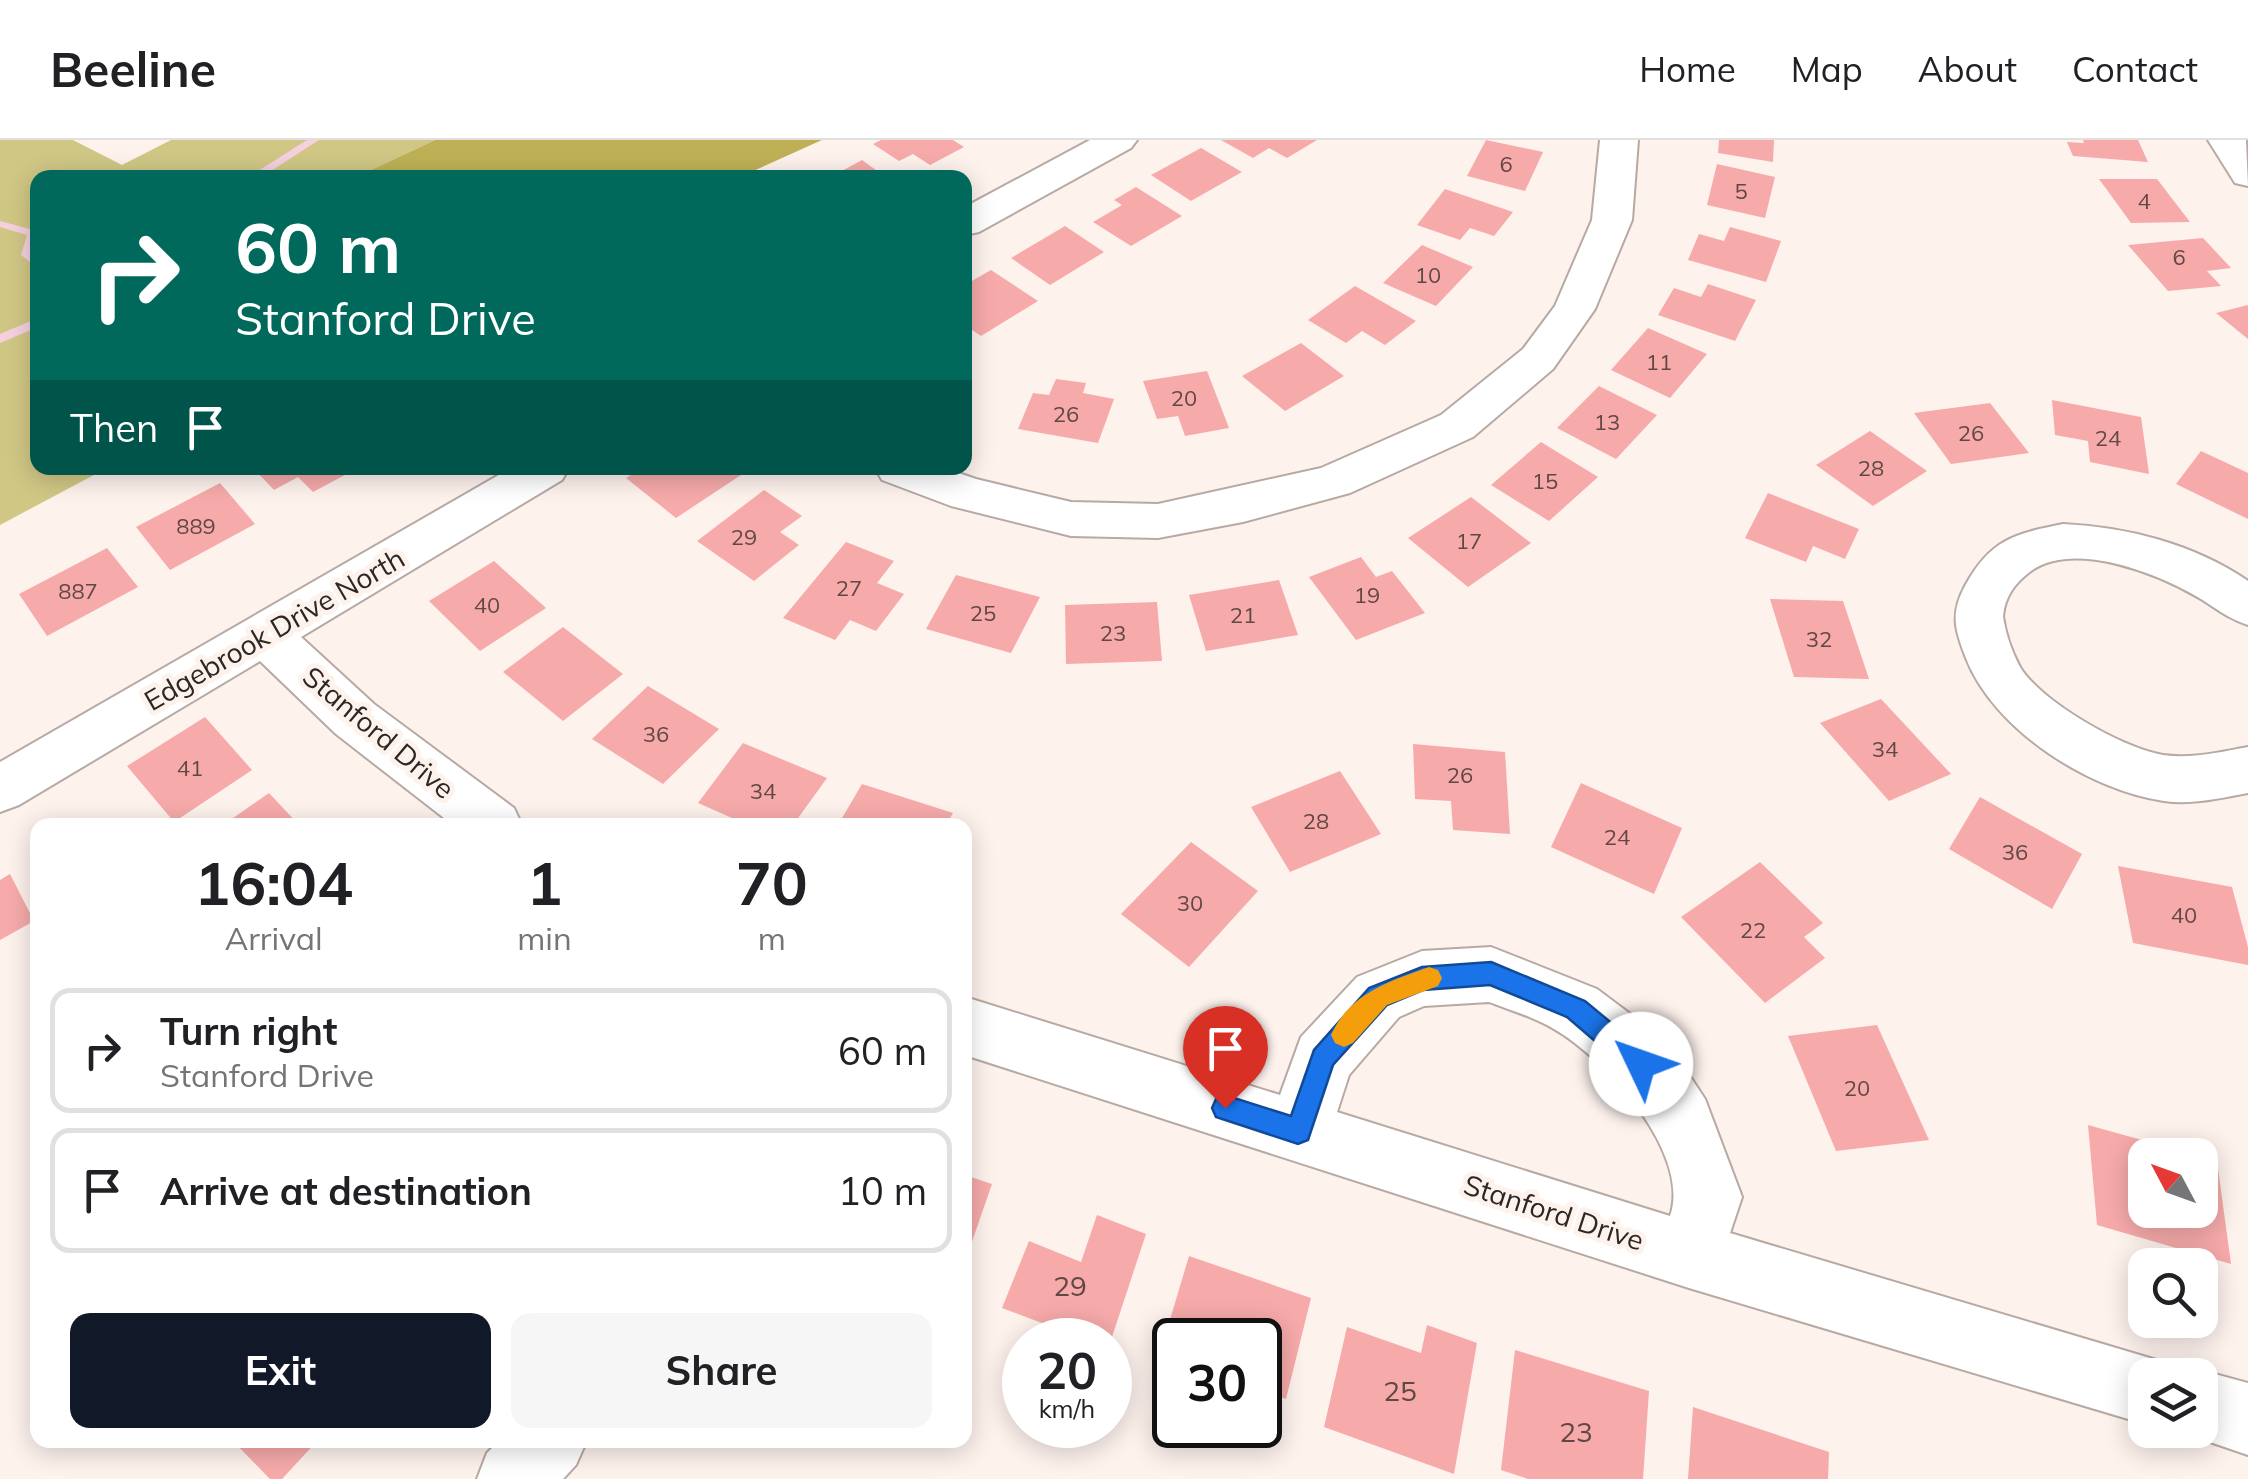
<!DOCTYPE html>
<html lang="en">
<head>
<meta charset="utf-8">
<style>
	:root { --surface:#fff; --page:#f6f6f6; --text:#202124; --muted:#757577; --line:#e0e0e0; --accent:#111827 }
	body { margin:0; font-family:Mulish,sans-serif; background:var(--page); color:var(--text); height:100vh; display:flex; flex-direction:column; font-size:38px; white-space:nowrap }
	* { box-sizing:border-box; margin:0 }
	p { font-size:32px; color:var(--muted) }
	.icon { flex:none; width:55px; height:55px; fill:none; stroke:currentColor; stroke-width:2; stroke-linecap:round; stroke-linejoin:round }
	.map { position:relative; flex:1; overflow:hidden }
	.sheet { position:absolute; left:30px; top:678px; width:942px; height:630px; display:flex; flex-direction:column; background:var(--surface); border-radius:20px; box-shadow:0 5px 25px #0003 }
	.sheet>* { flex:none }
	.hud { position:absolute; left:30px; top:30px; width:942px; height:305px; border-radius:20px; box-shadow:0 5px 25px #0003; background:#00695c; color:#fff; overflow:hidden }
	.needle { width:65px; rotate:311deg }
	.fabs { position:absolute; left:2128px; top:998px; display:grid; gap:20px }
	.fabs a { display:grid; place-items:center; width:90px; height:90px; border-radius:20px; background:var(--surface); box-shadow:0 5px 25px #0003; font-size:50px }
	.speed { position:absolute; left:1002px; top:1178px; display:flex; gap:20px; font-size:50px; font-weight:700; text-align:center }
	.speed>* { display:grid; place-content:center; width:130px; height:130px; border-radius:50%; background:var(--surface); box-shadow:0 5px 25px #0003; line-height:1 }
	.speed small { font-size:25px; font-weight:400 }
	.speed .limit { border:5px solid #111; border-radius:15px; background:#fff; color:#111 }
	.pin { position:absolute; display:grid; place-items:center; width:85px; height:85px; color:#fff; margin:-102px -42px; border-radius:50% 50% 50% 0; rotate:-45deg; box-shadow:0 0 10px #0007 }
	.pin .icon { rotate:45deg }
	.me { position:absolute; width:110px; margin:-55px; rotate:312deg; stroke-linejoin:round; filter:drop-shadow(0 0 8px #0008) }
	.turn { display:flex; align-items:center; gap:35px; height:210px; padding:0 40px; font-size:45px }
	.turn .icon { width:130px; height:130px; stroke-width:2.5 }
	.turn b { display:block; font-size:70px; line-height:85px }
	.then { display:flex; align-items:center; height:95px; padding:0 40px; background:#0003; gap:20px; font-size:38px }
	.eta { display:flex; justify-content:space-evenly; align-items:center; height:170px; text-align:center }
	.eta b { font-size:60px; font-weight:700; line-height:70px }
	.primary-button { display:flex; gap:20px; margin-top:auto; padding:20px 40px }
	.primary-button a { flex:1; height:115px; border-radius:20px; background:var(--accent); color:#fff; font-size:40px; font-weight:700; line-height:115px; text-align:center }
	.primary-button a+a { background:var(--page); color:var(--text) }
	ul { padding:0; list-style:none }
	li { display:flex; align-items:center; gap:30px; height:125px; margin:0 20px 15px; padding:0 20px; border:5px solid var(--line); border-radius:20px }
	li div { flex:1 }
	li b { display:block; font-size:38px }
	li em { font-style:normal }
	header { display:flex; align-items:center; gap:60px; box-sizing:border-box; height:140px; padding:0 50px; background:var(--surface); border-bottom:2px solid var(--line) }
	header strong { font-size:48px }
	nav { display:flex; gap:55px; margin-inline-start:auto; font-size:35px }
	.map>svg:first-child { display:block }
</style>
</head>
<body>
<header>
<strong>Beeline</strong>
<nav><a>Home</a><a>Map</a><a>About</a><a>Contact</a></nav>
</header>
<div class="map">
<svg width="2248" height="1339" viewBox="0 0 2248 1339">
	<rect width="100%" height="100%" fill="#fef2ed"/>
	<!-- green -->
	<polygon fill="#d0c785" points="0,0 73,0 122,25 171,0 435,0 356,37 38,38 38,328 107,328 0,385"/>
	<!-- forest -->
	<polygon fill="#beb155" points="435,0 822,0 740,37 356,37"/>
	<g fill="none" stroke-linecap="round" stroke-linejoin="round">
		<!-- stream -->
		<g fill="#f5d0df" fill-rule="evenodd">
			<polygon points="307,0 319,0 260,38 247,38"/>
			<polygon points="0,81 37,91 32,114 38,119 38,128 21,115 27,95 0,87"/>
			<polygon points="38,178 38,187 0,203 0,194"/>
		</g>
	</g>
	<!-- building -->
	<g fill="#f7aaaa">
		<polygon points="881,0 953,0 964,7 930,25 913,14 899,21 873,4"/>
		<polygon points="1221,0 1317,0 1287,18 1269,8 1253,18"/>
		<polygon points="1486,0 1543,12 1525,51 1467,36"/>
		<polygon points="1719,0 1774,0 1773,22 1718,13"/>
		<polygon points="2083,0 2138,0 2148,22 2073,16 2067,2 2084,3"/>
		<polygon points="1201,8 1242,32 1191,61 1151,35"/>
		<polygon points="862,20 887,38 829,38"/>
		<polygon points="1717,24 1775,37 1765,78 1707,65"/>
		<polygon points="2099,39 2157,39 2190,82 2131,83"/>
		<polygon points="1136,47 1182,76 1131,106 1093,82 1122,65 1114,60"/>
		<polygon points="1445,49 1513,72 1494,96 1470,88 1460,100 1417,85"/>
		<polygon points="1065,86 1104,112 1050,145 1011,118"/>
		<polygon points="1730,87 1781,101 1766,142 1688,120 1699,94 1724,101"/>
		<polygon points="2203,98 2231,128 2207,131 2221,146 2168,151 2128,105"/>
		<polygon points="1422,105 1473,127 1436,166 1383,143"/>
		<polygon points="991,130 1038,161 981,196 965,185 965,145"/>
		<polygon points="1708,144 1756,160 1735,201 1658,175 1674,148 1701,157"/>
		<polygon points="1355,146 1416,181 1385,205 1362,191 1346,203 1308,180"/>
		<polygon points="2248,165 2248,199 2216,173"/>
		<polygon points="1648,188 1707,214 1670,258 1611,230"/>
		<polygon points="1301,203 1344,236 1285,271 1242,236"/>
		<polygon points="1207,231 1229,288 1185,296 1178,276 1157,279 1143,241"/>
		<polygon points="1056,239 1086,243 1083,253 1114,259 1098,303 1018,289 1033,253 1049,255"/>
		<polygon points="1599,246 1657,275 1616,319 1557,288"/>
		<polygon points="2052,260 2141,277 2149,334 2090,322 2088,301 2055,295"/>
		<polygon points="1990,263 2029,313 1951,324 1914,273"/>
		<polygon points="1870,291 1927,331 1873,366 1816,325"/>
		<polygon points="1541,302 1598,337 1549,381 1491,345"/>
		<polygon points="2201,311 2248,333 2248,379 2176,344"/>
		<polygon points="253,328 358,328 313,352 298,337 274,350"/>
		<polygon points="642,328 737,328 744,333 676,378 626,338"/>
		<polygon points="220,343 255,384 170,430 136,387"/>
		<polygon points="764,350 802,376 780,392 799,405 754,441 697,401"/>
		<polygon points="1768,353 1859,389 1845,419 1813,406 1806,422 1745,398"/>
		<polygon points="1471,357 1531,403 1468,447 1408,398"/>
		<polygon points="846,402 894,421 877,443 904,454 876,491 850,480 835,500 783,478"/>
		<polygon points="107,408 138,447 47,496 19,454"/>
		<polygon points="1361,417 1376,437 1392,431 1425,473 1356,500 1309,437"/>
		<polygon points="494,421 546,468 480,511 429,461"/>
		<polygon points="956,435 1040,457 1011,513 926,489"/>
		<polygon points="1279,440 1298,495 1206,511 1189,455"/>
		<polygon points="1770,459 1843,461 1869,539 1794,537"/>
		<polygon points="1157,462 1162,521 1066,524 1065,465"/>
		<polygon points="563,487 623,534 563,581 503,532"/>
		<polygon points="648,546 719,589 663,644 592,599"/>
		<polygon points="1881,559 1951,634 1889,661 1820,583"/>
		<polygon points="205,577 252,630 174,682 127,626"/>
		<polygon points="743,603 827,638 793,685 748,685 698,663"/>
		<polygon points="1413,604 1505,612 1510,694 1453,690 1451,661 1415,659"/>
		<polygon points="1340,631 1381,694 1290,732 1251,667"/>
		<polygon points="1581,643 1682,688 1654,754 1551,707"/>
		<polygon points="862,644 953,673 946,685 838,685"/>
		<polygon points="269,653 299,685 223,685"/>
		<polygon points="1980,657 2082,714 2052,769 1949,709"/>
		<polygon points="1191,702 1258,751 1189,827 1121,774"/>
		<polygon points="1760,722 1823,783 1804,797 1825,818 1765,863 1681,777"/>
		<polygon points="2118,726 2232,747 2248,807 2248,825 2133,803"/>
		<polygon points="10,734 34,781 0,800 0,740"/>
		<polygon points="1877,885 1929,1000 1836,1011 1788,896"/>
		<polygon points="2088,985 2192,1014 2145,1015 2145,1070 2200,1070 2200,1016 2217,1021 2231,1124 2097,1085"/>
		<polygon points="965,1035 992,1044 966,1119 965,1119"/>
		<polygon points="1097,1075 1146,1094 1111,1200 1087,1200 1002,1168 1029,1101 1081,1122"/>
		<polygon points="1189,1116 1311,1158 1286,1259 1260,1250 1260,1200 1175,1200 1175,1219 1160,1213"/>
		<polygon points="1427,1185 1477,1203 1454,1334 1324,1287 1347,1187 1421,1213"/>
		<polygon points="1515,1210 1649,1251 1643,1339 1528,1339 1501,1330"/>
		<polygon points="1693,1267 1829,1312 1828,1339 1688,1339"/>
		<polygon points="232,1300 318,1300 282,1339 270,1339"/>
	</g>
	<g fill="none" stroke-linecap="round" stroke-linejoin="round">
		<!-- minor casing -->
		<g stroke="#b7a9a3" stroke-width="4">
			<g id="minor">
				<polygon points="1090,0 1137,0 1131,8 979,92 965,95 965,67"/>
				<polygon points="1600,0 1638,0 1632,80 1595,169 1553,229 1473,297 1350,353 1243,382 1158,398 1071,396 951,366 882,340 875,328 944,328 976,339 1071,362 1158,364 1321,328 1441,275 1523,209 1555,166 1592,80"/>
				<polygon points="2208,0 2246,0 2248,46 2235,43"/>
				<polygon points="511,328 569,328 562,340 301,497 374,564 514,668 522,685 453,685 336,594 260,521 19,665 0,672 0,622"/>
				<path d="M2063 384C2127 387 2194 404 2248 441V485C2229 479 2217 469 2201 459 2159 434 2075 400 2031 431 2015 443 2005 456 2003 476 2005 492 2012 512 2020 527 2041 562 2124 609 2163 615 2192 619 2220 612 2248 607V653C2221 658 2192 665 2164 661 2089 650 1994 590 1966 518 1955 490 1950 474 1965 446 1990 400 2013 394 2063 384Z"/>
				<path d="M1491 807 1597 849 1649 888 1678 918 1705 959 1742 1057 1730 1093 2170 1224 2174 1235H2145V1284L1689 1148 965 915V857L1280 955 1301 897 1357 837 1422 811ZM1489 862C1510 870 1534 877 1554 889 1605 918 1692 1014 1670 1076L1337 972 1349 935 1399 877 1424 866Z"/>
				<polygon points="2200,1230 2248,1243 2248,1315 2175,1290 2200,1290 2200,1235 2187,1235"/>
				<polygon points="500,1300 587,1300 576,1325 563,1339 477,1339 487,1313"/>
			</g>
		</g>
		<!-- minor -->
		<use href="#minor" fill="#fff" fill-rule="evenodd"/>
	</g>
	<!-- route -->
	<polygon fill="#1a73e8" stroke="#114b97" stroke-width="2.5" points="1491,822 1585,861 1650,915 1654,924 1650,933 1641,936 1632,933 1567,877 1490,845 1423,850 1387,865 1333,925 1308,1000 1298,1004 1216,977 1212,968 1216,959 1225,955 1291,976 1314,910 1369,848 1422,827"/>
	<!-- slow -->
	<path fill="#f59e0b" d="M1429 827 1438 830 1442 838 1438 846 1387 865 1353 903 1344 907 1335 903 1331 895C1350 853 1390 841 1429 827Z"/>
	<g text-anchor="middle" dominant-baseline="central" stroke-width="10" stroke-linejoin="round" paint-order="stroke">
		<!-- number labels -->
		<g font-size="22" fill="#5f4846">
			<text x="1506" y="24">6</text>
			<text x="1741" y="51">5</text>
			<text x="2144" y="61">4</text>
			<text x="2179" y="117">6</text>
			<text x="1428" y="135">10</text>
			<text x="1659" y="222">11</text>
			<text x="1184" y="258">20</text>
			<text x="1066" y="274">26</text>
			<text x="1607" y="282">13</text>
			<text x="1971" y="293">26</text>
			<text x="2108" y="298">24</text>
			<text x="1871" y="328">28</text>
			<text x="1545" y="341">15</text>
			<text x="196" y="386">889</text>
			<text x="744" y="397">29</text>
			<text x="1469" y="401">17</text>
			<text x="849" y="448">27</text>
			<text x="78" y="451">887</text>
			<text x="1367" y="455">19</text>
			<text x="487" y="465">40</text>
			<text x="983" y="473">25</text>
			<text x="1243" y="475">21</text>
			<text x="1113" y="493">23</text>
			<text x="1819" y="499">32</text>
			<text x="656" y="594">36</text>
			<text x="1885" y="609">34</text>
			<text x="190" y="628">41</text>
			<text x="1460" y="635">26</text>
			<text x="763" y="651">34</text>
			<text x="1316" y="681">28</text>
			<text x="1617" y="697">24</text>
			<text x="2015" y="712">36</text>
			<text x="1190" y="763">30</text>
			<text x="2184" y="775">40</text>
			<text x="1753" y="790">22</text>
			<text x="1857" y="948">20</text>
		</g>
		<!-- street labels -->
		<g font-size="28" fill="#2c2724" stroke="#fef2ed">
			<text transform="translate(274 489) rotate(-30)">Edgebrook Drive North</text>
			<text transform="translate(379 592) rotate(40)">Stanford Drive</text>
			<text transform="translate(1554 1072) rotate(18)">Stanford Drive</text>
		</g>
		<!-- near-number labels -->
		<g font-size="28" fill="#5f4846">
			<text x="1070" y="1145">29</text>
			<text x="1400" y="1250">25</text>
			<text x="1576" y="1291">23</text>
		</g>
	</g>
</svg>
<div class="fabs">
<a><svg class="needle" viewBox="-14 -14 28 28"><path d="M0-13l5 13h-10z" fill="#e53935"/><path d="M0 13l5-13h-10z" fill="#757577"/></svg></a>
<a><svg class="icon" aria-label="search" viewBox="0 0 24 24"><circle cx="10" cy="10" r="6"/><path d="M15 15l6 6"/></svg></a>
<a><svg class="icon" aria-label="layers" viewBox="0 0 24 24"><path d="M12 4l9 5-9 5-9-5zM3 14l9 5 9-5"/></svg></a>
</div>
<div class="speed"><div>20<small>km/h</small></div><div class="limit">30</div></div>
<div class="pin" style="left:1225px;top:968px;background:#d93025"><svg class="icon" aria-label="arrive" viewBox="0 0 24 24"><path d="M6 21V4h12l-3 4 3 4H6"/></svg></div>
<svg class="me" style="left:1641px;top:924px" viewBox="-20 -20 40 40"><circle r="19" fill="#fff"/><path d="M0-13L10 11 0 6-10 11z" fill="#1a73e8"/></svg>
<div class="hud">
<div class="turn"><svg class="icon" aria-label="right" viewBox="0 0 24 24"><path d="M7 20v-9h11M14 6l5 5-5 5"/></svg><div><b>60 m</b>Stanford Drive</div></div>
<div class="then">Then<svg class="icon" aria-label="arrive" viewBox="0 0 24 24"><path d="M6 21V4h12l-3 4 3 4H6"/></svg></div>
</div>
<section class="sheet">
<div class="eta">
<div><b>16:04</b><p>Arrival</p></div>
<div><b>1</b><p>min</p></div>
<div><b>70</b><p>m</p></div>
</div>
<ul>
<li><svg class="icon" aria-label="right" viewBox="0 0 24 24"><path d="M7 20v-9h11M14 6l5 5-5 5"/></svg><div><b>Turn right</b><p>Stanford Drive</p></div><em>60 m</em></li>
<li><svg class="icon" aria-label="arrive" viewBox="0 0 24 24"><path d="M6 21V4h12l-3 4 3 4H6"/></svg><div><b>Arrive at destination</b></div><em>10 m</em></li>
</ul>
<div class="primary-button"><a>Exit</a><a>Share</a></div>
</section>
</div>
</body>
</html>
